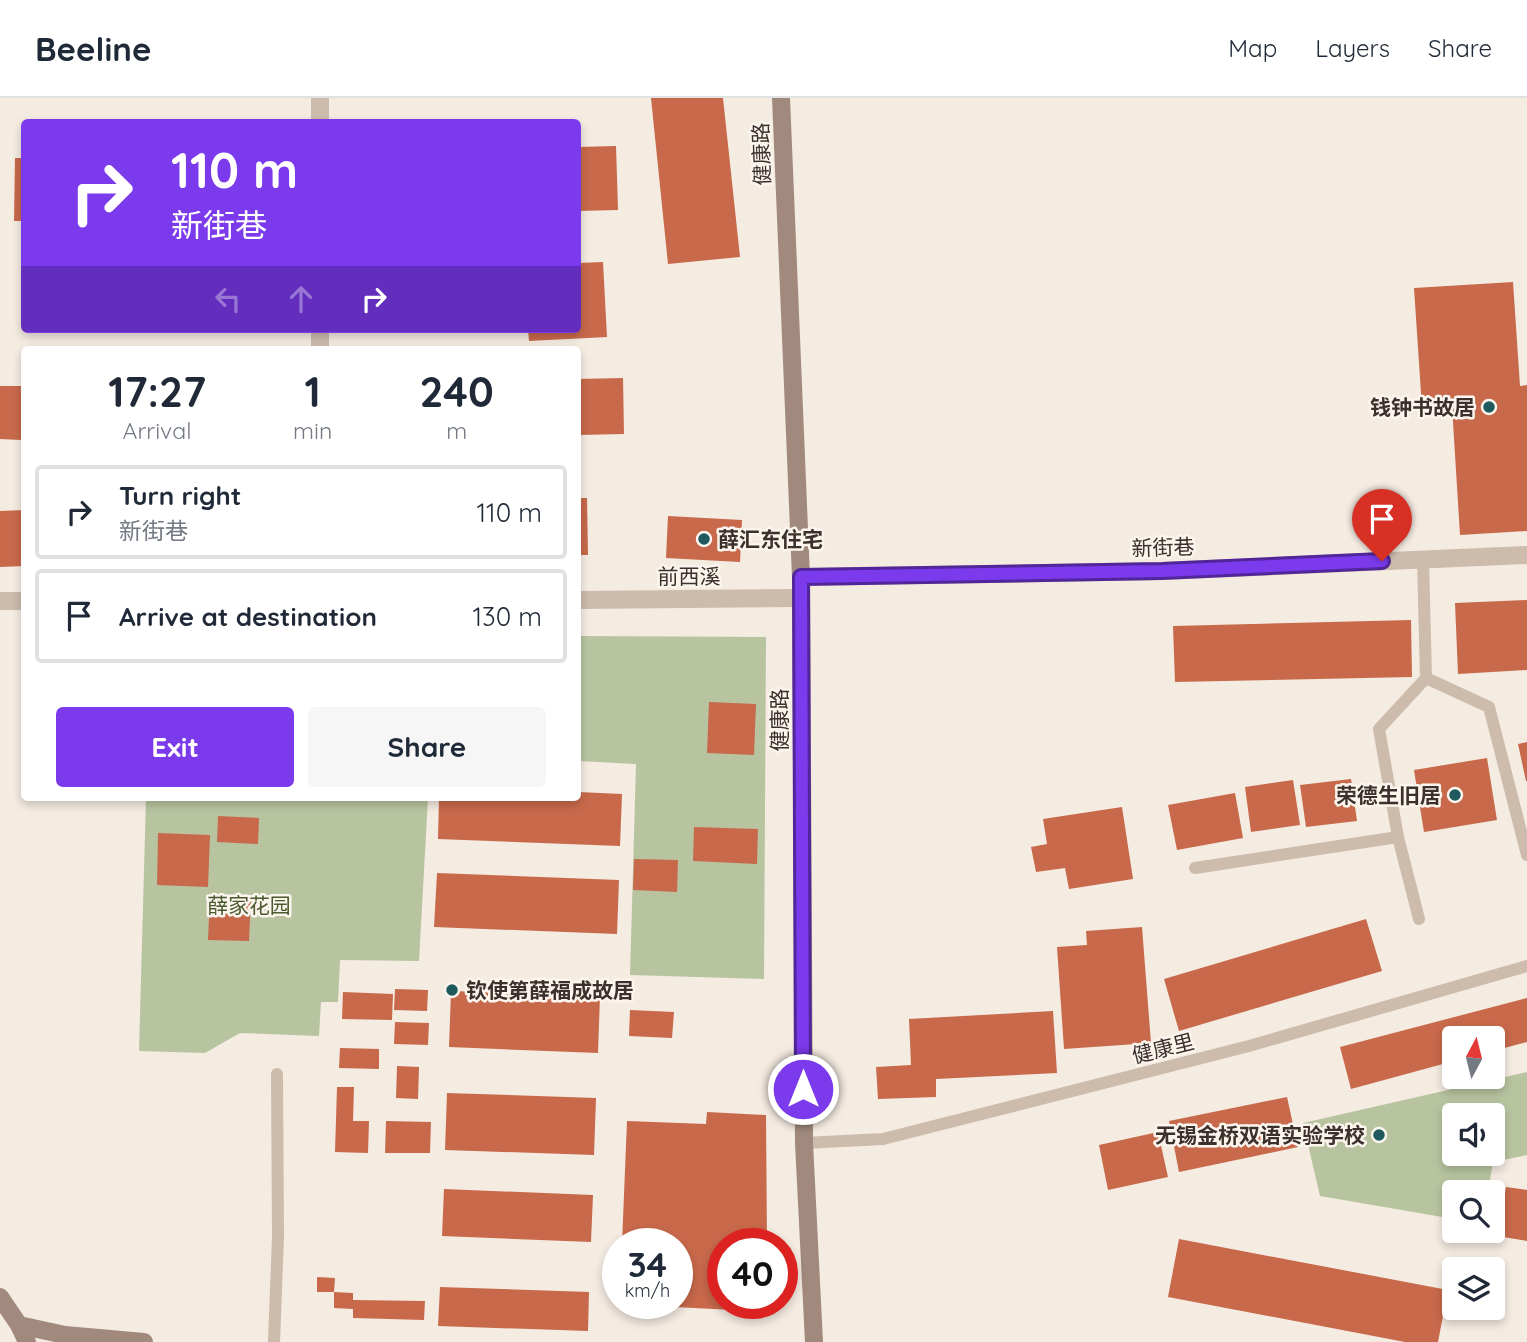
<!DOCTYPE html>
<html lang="en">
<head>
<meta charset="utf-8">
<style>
	:root { --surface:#fff; --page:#f6f6f7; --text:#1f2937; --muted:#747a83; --line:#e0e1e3; --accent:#7c3aed }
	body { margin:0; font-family:Quicksand,"Noto Sans SC",sans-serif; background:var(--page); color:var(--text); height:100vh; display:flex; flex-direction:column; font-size:26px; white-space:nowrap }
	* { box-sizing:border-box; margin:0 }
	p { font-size:23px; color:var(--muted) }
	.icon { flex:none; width:38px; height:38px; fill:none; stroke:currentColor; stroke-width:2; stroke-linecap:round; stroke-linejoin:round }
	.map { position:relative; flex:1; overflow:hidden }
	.panel { position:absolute; left:21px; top:248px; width:560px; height:455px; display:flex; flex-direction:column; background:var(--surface); border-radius:7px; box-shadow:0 4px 10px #0003 }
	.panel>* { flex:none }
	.banner { position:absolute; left:21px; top:21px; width:560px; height:214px; border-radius:7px; box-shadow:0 4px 10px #0003; background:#7c3aed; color:#fff; overflow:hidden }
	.needle { width:46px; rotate:7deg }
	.fabs { position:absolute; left:1442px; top:928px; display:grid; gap:14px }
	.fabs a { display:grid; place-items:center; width:63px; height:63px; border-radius:7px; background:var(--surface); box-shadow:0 4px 10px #0003; font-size:35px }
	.speed { position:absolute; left:602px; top:1130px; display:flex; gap:14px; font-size:35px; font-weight:700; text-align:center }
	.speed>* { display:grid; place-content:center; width:91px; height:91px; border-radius:50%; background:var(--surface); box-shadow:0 4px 10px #0003; line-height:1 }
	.speed small { font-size:18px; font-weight:400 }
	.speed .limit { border:10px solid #d22; background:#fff; color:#111 }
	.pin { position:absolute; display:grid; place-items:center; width:60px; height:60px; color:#fff; margin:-72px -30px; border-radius:50% 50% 50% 0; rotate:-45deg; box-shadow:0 0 7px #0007 }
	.pin .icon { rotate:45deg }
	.me { position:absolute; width:77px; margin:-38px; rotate:0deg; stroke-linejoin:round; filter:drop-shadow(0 0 5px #0008) }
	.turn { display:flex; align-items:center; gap:24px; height:147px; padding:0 35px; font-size:32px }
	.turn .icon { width:91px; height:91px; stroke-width:2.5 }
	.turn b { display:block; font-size:49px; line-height:60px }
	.lanes { display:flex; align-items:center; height:66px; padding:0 35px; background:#0003; justify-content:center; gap:35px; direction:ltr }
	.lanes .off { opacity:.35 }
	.eta { display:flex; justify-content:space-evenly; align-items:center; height:119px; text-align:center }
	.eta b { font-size:42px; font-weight:800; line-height:49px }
	.cta { display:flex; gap:14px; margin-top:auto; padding:14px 35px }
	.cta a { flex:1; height:80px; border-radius:7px; background:var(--accent); color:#fff; font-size:28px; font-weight:800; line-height:80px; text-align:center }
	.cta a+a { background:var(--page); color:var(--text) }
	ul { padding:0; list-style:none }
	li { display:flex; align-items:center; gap:21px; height:94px; margin:0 14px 10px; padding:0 21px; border:4px solid var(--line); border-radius:7px }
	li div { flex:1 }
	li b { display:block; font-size:26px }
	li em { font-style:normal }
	header { display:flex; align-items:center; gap:42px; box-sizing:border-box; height:98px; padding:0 35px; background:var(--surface); border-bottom:2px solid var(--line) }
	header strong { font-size:33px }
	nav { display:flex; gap:38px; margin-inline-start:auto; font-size:24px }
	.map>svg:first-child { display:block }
</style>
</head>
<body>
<header>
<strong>Beeline</strong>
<nav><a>Map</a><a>Layers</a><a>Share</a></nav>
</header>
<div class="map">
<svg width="1527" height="1244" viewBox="0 0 1527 1244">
	<rect width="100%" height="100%" fill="#f4ebe1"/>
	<!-- green -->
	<g fill="#b8c4a0" fill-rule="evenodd">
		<polygon points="578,538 766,539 764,881 630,877 636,666 578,663"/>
		<polygon points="146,700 428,700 419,863 340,862 338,904 321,904 319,938 240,935 205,955 139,953"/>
		<path d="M1527 974V1057L1493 1064 1488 1094H1454V1121L1320 1098 1303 1025ZM1454 1017H1493V1055H1454Z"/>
	</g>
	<!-- building -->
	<g fill="#c8694b">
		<polygon points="651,0 723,0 740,159 668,166"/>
		<polygon points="616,48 618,112 578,113 578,49"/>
		<polygon points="15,60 24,60 24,123 14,123"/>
		<polygon points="603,164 607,239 529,243 528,231 578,231 578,165"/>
		<polygon points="1513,184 1520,288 1527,287 1527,433 1460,437 1452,308 1422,310 1414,190"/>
		<polygon points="623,280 624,336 578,337 578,281"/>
		<polygon points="0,288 21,288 21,342 0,341"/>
		<polygon points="578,400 587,400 588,457 578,457"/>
		<polygon points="24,412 24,468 0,469 0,413"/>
		<polygon points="668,418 742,422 740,464 666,460"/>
		<polygon points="1527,502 1527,572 1458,576 1455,505"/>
		<polygon points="1411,522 1412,579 1175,584 1173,528"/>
		<polygon points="709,604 756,606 754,657 707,655"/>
		<polygon points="1527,644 1527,683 1526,683 1518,646"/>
		<polygon points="1487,660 1497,722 1424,734 1414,672"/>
		<polygon points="1351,681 1357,723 1306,729 1300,687"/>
		<polygon points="1293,682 1300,727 1251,734 1245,689"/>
		<polygon points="578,694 622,696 620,748 438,741 439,700 578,700"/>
		<polygon points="1235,695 1243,740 1177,752 1168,707"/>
		<polygon points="1122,709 1133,781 1069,791 1065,770 1036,774 1031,749 1047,746 1043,721"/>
		<polygon points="218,718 259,720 258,746 217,744"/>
		<polygon points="694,729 758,731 757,766 693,763"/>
		<polygon points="158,735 210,737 208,789 157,787"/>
		<polygon points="634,761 678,762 677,794 633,792"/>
		<polygon points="437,775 619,782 617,836 434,829"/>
		<polygon points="210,797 251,798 249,843 208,842"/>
		<polygon points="1366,821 1382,873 1179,933 1164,881"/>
		<polygon points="1142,829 1151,945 1064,951 1057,849 1087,847 1086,833"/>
		<polygon points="395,891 428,892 427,913 394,912"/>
		<polygon points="451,893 600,898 598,955 449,949"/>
		<polygon points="343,894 393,896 392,922 342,921"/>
		<polygon points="1527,900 1527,944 1493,953 1493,940 1454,940 1454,963 1351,991 1340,949"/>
		<polygon points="630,912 674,914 672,940 629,938"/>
		<polygon points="1053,913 1057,975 936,981 936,999 878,1001 876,969 911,967 909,921"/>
		<polygon points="395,924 429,925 428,947 394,946"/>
		<polygon points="340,950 379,951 379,971 339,970"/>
		<polygon points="397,968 419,969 418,1001 396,1000"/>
		<polygon points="337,989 354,989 353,1023 369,1023 368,1055 335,1054"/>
		<polygon points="447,995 596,1000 594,1057 445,1052"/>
		<polygon points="1287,999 1298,1049 1179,1074 1169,1023"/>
		<polygon points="707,1014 766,1017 767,1146 723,1146 723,1206 744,1206 733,1212 655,1208 655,1206 677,1206 677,1146 622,1146 627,1023 706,1026"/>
		<polygon points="386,1023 431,1024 430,1055 385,1055"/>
		<polygon points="1158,1034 1168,1079 1108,1092 1099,1047"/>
		<polygon points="1506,1089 1527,1092 1527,1143 1497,1138"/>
		<polygon points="444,1091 593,1097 591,1144 442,1138"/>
		<polygon points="1179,1141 1448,1192 1438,1244 1405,1244 1168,1199"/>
		<polygon points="317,1179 335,1180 334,1194 317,1194"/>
		<polygon points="440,1189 589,1194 588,1233 438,1228"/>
		<polygon points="334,1194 353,1195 353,1202 425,1203 424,1222 353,1220 353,1211 334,1210"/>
	</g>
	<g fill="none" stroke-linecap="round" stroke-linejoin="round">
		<!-- lane -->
		<g stroke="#cdbbac" stroke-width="12">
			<polyline points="1426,580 1489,609 1527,757"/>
			<polyline points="1195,770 1398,739"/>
			<polyline points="1419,821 1398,739 1379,631 1426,580 1423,462"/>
			<polyline points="804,1045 883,1041 1249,948 1527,868"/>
			<polyline points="274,1244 278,1139 277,976"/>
		</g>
		<!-- street -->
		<g stroke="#cdbbac" stroke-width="18">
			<polyline points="320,0 320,24"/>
			<polyline points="320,231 320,252"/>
			<polyline points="801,479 1162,473 1527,457"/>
			<polyline points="578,502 801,500"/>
			<polyline points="0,503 24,503"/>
		</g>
		<!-- secondary -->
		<g stroke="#a18a7d" stroke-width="18">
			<polyline points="781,0 801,479 804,1045 814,1244"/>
			<polyline points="0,1199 19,1227 27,1244"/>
			<polyline points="19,1227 65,1237 144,1244"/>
		</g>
	</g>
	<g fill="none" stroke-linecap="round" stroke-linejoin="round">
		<!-- route casing -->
		<g stroke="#51269a" stroke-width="18">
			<polyline id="route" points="803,991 801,479 1162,473 1382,463"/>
		</g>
		<!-- route -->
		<use href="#route" stroke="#7c3aed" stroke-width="12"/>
	</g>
	<!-- markers -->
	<g fill="#1f5a5e" stroke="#fbf5ee" stroke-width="2.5">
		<circle cx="1489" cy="309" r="7"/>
		<circle cx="704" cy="441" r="7"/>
		<circle cx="1455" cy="697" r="7"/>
		<circle cx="452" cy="892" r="7"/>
		<circle cx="1379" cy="1037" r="7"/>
	</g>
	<g text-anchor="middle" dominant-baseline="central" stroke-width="5" stroke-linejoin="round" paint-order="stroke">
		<!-- street labels -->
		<g font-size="21" fill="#3b302b" stroke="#fbf5ee">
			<text transform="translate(761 56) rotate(-92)">健康路</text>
			<text transform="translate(1163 449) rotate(-2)">新街巷</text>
			<text x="689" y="478">前西溪</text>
			<text transform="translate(779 622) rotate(-90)">健康路</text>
			<text transform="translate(1163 950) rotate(-14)">健康里</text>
		</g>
		<!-- poi labels -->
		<g font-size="21" font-weight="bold" fill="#3b302b" stroke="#fbf5ee" text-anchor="end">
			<text x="1475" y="309">钱钟书故居</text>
			<text x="718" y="441" text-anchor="start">薛汇东住宅</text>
			<text x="1441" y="697">荣德生旧居</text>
			<text x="466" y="892" text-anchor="start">钦使第薛福成故居</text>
			<text x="1365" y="1037">无锡金桥双语实验学校</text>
		</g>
		<!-- park labels -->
		<g font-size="21" fill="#4a5a2e" stroke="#fbf5ee">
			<text x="249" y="807">薛家花园</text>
		</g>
	</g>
</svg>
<div class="fabs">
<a><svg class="needle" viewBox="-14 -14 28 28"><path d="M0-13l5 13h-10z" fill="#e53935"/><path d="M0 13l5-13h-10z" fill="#747a83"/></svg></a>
<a><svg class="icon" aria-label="sound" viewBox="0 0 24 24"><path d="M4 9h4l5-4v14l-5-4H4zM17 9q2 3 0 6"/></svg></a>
<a><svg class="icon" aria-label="search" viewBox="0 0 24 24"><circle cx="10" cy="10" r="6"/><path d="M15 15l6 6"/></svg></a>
<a><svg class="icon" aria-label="layers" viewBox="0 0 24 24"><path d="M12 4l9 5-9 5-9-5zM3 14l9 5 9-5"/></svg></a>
</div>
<div class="speed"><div>34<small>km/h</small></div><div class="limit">40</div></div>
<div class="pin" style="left:1382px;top:463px;background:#d93025"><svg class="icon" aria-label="arrive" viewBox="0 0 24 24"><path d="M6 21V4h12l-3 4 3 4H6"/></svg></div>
<svg class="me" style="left:803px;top:991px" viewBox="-20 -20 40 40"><circle r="17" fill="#7c3aed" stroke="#fff" stroke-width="3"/><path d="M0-11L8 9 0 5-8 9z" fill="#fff"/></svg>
<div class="banner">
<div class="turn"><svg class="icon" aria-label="right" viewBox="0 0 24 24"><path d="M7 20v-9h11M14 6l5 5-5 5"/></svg><div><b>110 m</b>新街巷</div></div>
<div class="lanes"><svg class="icon off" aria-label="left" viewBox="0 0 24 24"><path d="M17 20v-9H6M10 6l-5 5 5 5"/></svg><svg class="icon off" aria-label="ahead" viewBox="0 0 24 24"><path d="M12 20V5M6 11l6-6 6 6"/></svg><svg class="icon" aria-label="right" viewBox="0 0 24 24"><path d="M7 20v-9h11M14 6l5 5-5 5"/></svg></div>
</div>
<section class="panel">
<div class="eta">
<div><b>17:27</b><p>Arrival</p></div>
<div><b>1</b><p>min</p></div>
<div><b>240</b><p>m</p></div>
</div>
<ul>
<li><svg class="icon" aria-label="right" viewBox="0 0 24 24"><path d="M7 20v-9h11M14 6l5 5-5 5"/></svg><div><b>Turn right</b><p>新街巷</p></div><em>110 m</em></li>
<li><svg class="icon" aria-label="arrive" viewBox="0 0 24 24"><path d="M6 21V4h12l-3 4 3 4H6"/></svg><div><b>Arrive at destination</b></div><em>130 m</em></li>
</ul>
<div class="cta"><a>Exit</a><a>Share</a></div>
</section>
</div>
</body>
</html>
